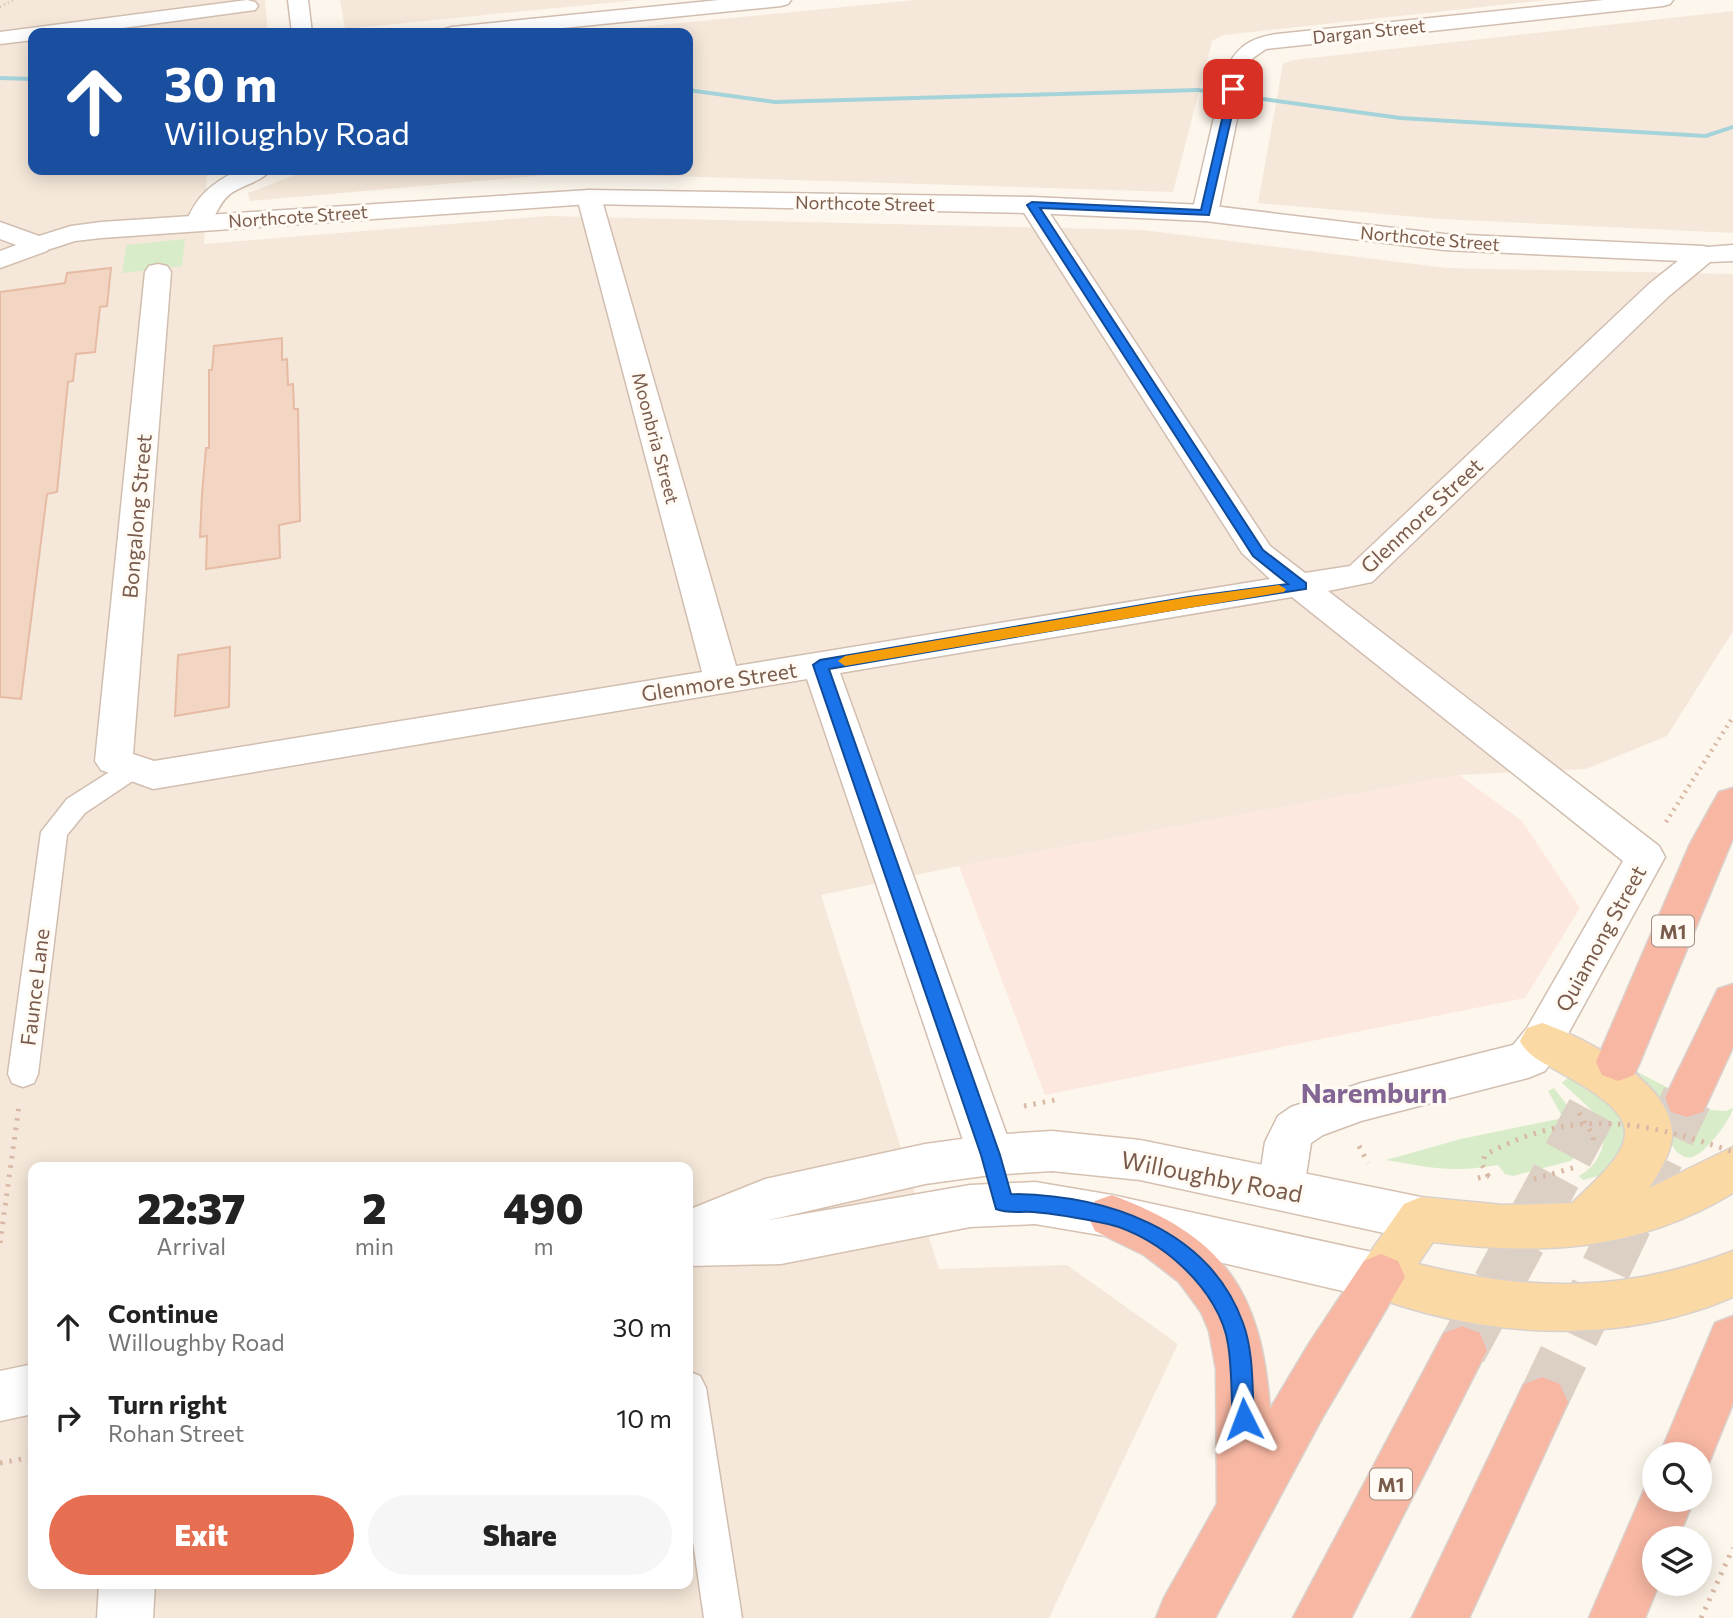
<!DOCTYPE html>
<html lang="en">
<head>
<meta charset="utf-8">
<style>
	:root { --surface:#fff; --page:#f6f6f6; --text:#222; --muted:#767676; --accent:#e76f51 }
	body { margin:0; font-family:Commissioner,sans-serif; background:var(--page); color:var(--text); height:100vh; display:flex; flex-direction:column; font-size:26px; white-space:nowrap }
	* { box-sizing:border-box; margin:0 }
	p { font-size:23px; color:var(--muted) }
	.icon { flex:none; width:38px; height:38px; fill:none; stroke:currentColor; stroke-width:2; stroke-linecap:round; stroke-linejoin:round }
	.map { position:relative; flex:1; overflow:hidden }
	.panel { position:absolute; left:28px; top:1162px; width:665px; height:427px; display:flex; flex-direction:column; background:var(--surface); border-radius:14px; box-shadow:0 4px 18px #0003 }
	.panel>* { flex:none }
	.guide { position:absolute; left:28px; top:28px; width:665px; height:147px; border-radius:14px; box-shadow:0 4px 18px #0003; background:#1a4fa0; color:#fff; overflow:hidden }
	.controls { position:absolute; left:1642px; top:1442px; display:grid; gap:14px }
	.controls a { display:grid; place-items:center; width:70px; height:70px; border-radius:50%; background:var(--surface); box-shadow:0 4px 18px #0003; font-size:35px }
	.pin { position:absolute; display:grid; place-items:center; width:60px; height:60px; color:#fff; margin:-30px; border-radius:14px; box-shadow:0 4px 10px #0006 }
	.me { position:absolute; width:77px; margin:-38px; rotate:357deg; stroke-linejoin:round; filter:drop-shadow(0 0 5px #0008) }
	.turn { display:flex; align-items:center; gap:24px; height:147px; padding:0 21px; font-size:32px }
	.turn .icon { width:91px; height:91px; stroke-width:2.5 }
	.turn b { display:block; font-size:49px; line-height:60px }
	.eta { display:flex; justify-content:space-evenly; align-items:center; height:119px; text-align:center }
	.eta b { font-size:42px; font-weight:800; line-height:49px }
	.primary-button { display:flex; gap:14px; margin-top:auto; padding:14px 21px }
	.primary-button a { flex:1; height:80px; border-radius:42px; background:var(--accent); color:#fff; font-size:28px; font-weight:800; line-height:80px; text-align:center }
	.primary-button a+a { background:var(--page); color:var(--text) }
	ul { padding:0; list-style:none }
	li { display:flex; align-items:center; gap:21px; height:91px; padding:0 21px }
	li div { flex:1 }
	li b { display:block; font-size:26px }
	li em { font-style:normal }
	.map>svg:first-child { display:block }
</style>
</head>
<body>
<div class="map">
<svg width="1733" height="1618" viewBox="0 0 1733 1618">
	<rect width="100%" height="100%" fill="#fdf6ec"/>
	<!-- residential -->
	<g fill="#f5e8da" fill-rule="evenodd">
		<path d="M0 0H265L268 33H33V170H207L204 244 547 216 1143 230 1447 268 1733 274V631L1667 736 1586 769 1459 775 959 866 821 895 939 1269 1067 1265 1178 1344 1049 1618H0ZM33 1167H688V1584H33Z"/>
		<polygon points="340,0 637,0 345,29"/>
		<polygon points="915,0 1547,0 1223,35 1212,41 1173,192 571,173 250,201 248,193 308,170 688,170 688,33 580,33"/>
		<polygon points="1733,11 1733,233 1440,219 1258,203 1283,64 1293,60"/>
	</g>
	<!-- commercial -->
	<polygon fill="#fde8e0" points="1459,775 1522,821 1580,908 1525,998 1045,1095 959,866"/>
	<!-- green -->
	<g fill="#d8ecc9">
		<polygon points="185,239 182,266 122,273 126,245"/>
		<path d="M1618 1062 1711 1110 1726 1111 1733 1108C1730 1121 1705 1154 1692 1157 1685 1159 1681 1155 1676 1151Z"/>
		<path d="M1572 1074 1617 1103 1636 1131 1614 1172 1583 1180 1579 1176C1601 1164 1613 1135 1595 1114 1585 1103 1573 1093 1562 1083Z"/>
		<path d="M1554 1088 1586 1130 1583 1152 1570 1161 1513 1176 1505 1174 1498 1165C1452 1173 1431 1168 1386 1160L1461 1139 1563 1118 1548 1091Z"/>
	</g>
	<g fill="none" stroke-linecap="round" stroke-linejoin="round">
		<!-- stream -->
		<g fill="#a5d3da" fill-rule="evenodd">
			<polygon points="0,76 33,77 33,81 0,80"/>
			<polygon points="688,88 775,100 1198,88 1400,116 1705,134 1733,125 1733,129 1706,138 1400,120 1198,92 775,104 688,92"/>
		</g>
	</g>
	<!-- building -->
	<g fill="#f3d5c3" stroke="#e6bba3" stroke-width="2">
		<polygon points="111,268 107,306 100,307 95,352 76,354 73,381 68,382 57,492 47,494 21,699 0,697 0,292 65,283 67,273"/>
		<polygon points="282,338 282,360 287,359 288,385 293,384 294,409 298,409 300,521 279,525 280,558 206,569 207,536 200,537 202,494 206,448 209,448 209,370 212,370 214,346"/>
		<polygon points="230,647 229,707 175,716 178,655"/>
	</g>
	<g fill="none" stroke-linecap="round" stroke-linejoin="round">
		<!-- motorway-tunnel -->
		<g stroke="#dcd0c4" stroke-width="50" stroke-dasharray="50 24" stroke-linecap="butt">
			<polyline points="1462,1350 1618,1062"/>
			<polyline points="1542,1402 1687,1098"/>
		</g>
		<!-- service casing -->
		<g stroke="#d1beb0" stroke-width="3">
			<g id="service">
				<polygon points="134,759 143,762 147,768 143,774 85,813 67,835 38,1074 34,1083 23,1087 12,1083 8,1074 41,832 67,799 125,762"/>
				<polygon points="688,1371 700,1376 706,1388 742,1618 704,1618 688,1507"/>
			</g>
		</g>
		<!-- minor casing -->
		<g stroke="#d1beb0" stroke-width="3">
			<g id="minor">
				<polygon points="247,0 255,2 258,6 255,10 86,33 33,33 33,40 0,44 0,32"/>
				<polygon points="288,0 308,0 312,33 292,33"/>
				<polygon points="719,0 791,0 788,4 781,6 513,33 441,33 445,29 452,27"/>
				<path d="M1604 0H1673L1670 4 1663 6 1266 49 1253 58 1246 74 1218 213 1214 218 1205 221 1196 218 1192 213 1224 74C1235 48 1249 38 1277 34Z"/>
				<path d="M239 170H270C262 182 242 185 230 194 218 204 216 216 208 228L199 231 190 228 186 223C196 196 213 182 239 170Z"/>
				<polygon points="589,190 598,192 601,197 736,666 1270,579 1242,553 1019,205 1023,200 1032,197 1041,200 1270,546 1305,573 1350,566 1649,284 1694,248 1733,245 1733,261 1710,262 1669,296 1372,582 1328,591 1659,846 1665,857 1557,1054 1545,1071 1528,1078 1361,1121 1323,1135 1311,1143 1304,1188 1298,1203 1281,1209 1264,1203 1258,1188 1265,1142 1278,1116 1291,1107 1361,1083 1513,1045 1527,1028 1623,861 1292,597 840,673 1014,1155 1007,1169 991,1175 975,1169 968,1155 807,679 153,789 101,770 95,761 145,272 149,266 158,264 167,266 171,272 133,754 154,761 702,672 577,197 580,192"/>
				<polygon points="38,237 47,239 51,245 47,251 0,268 0,251"/>
				<polygon points="99,1584 155,1584 153,1618 97,1618"/>
			</g>
		</g>
		<!-- tertiary casing -->
		<g stroke="#d1beb0" stroke-width="3">
			<polygon id="tertiary" points="589,190 1032,197 1205,205 1444,234 1703,246 1712,248 1716,254 1712,260 1703,262 1444,250 1205,221 1032,213 589,204 101,238 75,241 38,253 0,239 0,222 39,236 71,226 101,222"/>
		</g>
		<!-- secondary casing -->
		<g stroke="#d6c0b0" stroke-width="3">
			<g id="secondary">
				<polygon points="1052,1131 1140,1140 1421,1197 1438,1204 1445,1219 1438,1234 1421,1241 1140,1180 1052,1171 991,1175 925,1184 769,1220 970,1185 1035,1182 1112,1195 1381,1254 1398,1261 1405,1277 1398,1293 1381,1300 1112,1237 1035,1224 970,1227 781,1264 688,1266 688,1210 765,1179 925,1144 991,1135"/>
				<polygon points="33,1364 33,1414 0,1421 0,1371"/>
			</g>
		</g>
		<!-- primary casing -->
		<g stroke="#dad1cd" stroke-width="3">
			<path id="primary" d="M1542 1023C1584 1037 1678 1085 1672 1139 1669 1156 1659 1174 1649 1188L1733 1147V1193C1637 1251 1542 1256 1433 1242L1418 1264C1530 1292 1625 1293 1733 1251V1297C1617 1347 1481 1338 1364 1293L1357 1277 1364 1261 1404 1204 1421 1197 1503 1205 1572 1203C1639 1141 1650 1122 1561 1073 1545 1063 1529 1058 1520 1041L1527 1028Z"/>
		</g>
		<!-- motorway casing -->
		<g stroke="#dad1cd" stroke-width="3">
			<g id="motorway">
				<polygon points="1733,788 1733,838 1640,1062 1634,1075 1618,1081 1602,1075 1596,1062 1690,844 1719,792"/>
				<polygon points="1733,984 1733,1047 1703,1112 1687,1117 1671,1112 1665,1098 1718,989"/>
				<path d="M1112 1195C1224 1237 1261 1290 1270 1409L1310 1342 1364 1261 1381 1254 1398 1261 1405 1277 1321 1420 1215 1618H1156L1164 1598 1217 1504 1216 1369 1209 1331 1201 1312 1179 1282 1144 1255 1095 1231 1088 1216 1095 1201Z"/>
				<polygon points="1733,1316 1733,1403 1705,1473 1699,1475 1699,1454 1660,1454 1715,1323"/>
				<polygon points="1462,1326 1480,1333 1487,1350 1351,1618 1293,1618 1444,1333"/>
				<polygon points="1542,1377 1560,1384 1568,1402 1469,1618 1412,1618 1524,1384"/>
				<polygon points="1654,1479 1654,1500 1694,1500 1678,1538 1654,1538 1654,1584 1659,1584 1645,1618 1589,1618 1648,1481"/>
			</g>
		</g>
		<!-- path-far2 -->
		<polyline stroke="#d9b8a5" stroke-width="2.5" stroke-dasharray="1 3.5" stroke-linecap="butt" points="0,7 13,0"/>
		<!-- path-far1 -->
		<polyline stroke="#d9b8a5" stroke-width="4.5" stroke-dasharray="2 5" stroke-linecap="butt" points="1666,822 1733,717"/>
		<!-- path -->
		<g stroke="#d9b8a5" stroke-width="5" stroke-dasharray="2.5 7" stroke-linecap="butt">
			<polyline points="1024,1106 1055,1100"/>
			<polyline points="1579,1113 1593,1135 1594,1146"/>
			<polyline points="1359,1146 1368,1163"/>
			<polyline points="1478,1178 1488,1176 1495,1181"/>
			<polyline points="1534,1179 1576,1167"/>
			<polyline points="0,1243 19,1106"/>
			<polyline points="0,1463 33,1457"/>
			<polyline points="1701,1618 1733,1548"/>
		</g>
		<!-- service -->
		<use href="#service" fill="#fff" fill-rule="evenodd"/>
		<!-- minor -->
		<use href="#minor" fill="#fff" fill-rule="evenodd"/>
		<!-- tertiary -->
		<use href="#tertiary" fill="#fff" fill-rule="evenodd"/>
		<!-- secondary -->
		<use href="#secondary" fill="#fff" fill-rule="evenodd"/>
		<!-- primary -->
		<use href="#primary" fill="#fbd9a5" fill-rule="evenodd"/>
		<!-- motorway -->
		<use href="#motorway" fill="#f7b7a3" fill-rule="evenodd"/>
		<!-- path-bridge -->
		<path stroke="#d9b8a5" stroke-width="5" stroke-dasharray="2.5 7" stroke-linecap="butt" d="M1488 1176 1482 1165 1485 1155C1572 1107 1643 1120 1733 1152"/>
	</g>
	<!-- route -->
	<path fill="#1a73e8" stroke="#114b97" stroke-width="2" d="M1233 86 1238 89 1209 215 1040 208 1263 550 1306 583V589L1189 607 829 669 1000 1155 1011 1194C1104 1195 1208 1227 1243 1323 1254 1353 1252 1388 1254 1419L1251 1426 1244 1430 1236 1426 1233 1419C1231 1394 1232 1368 1228 1344 1220 1290 1159 1236 1108 1224 1084 1219 1058 1214 1033 1212 1021 1211 1008 1214 996 1209L981 1155 813 665 820 660 1189 597 1288 584 1253 556 1027 205 1032 202 1201 210 1229 89Z"/>
	<!-- slow -->
	<polygon fill="#f59e0b" points="1279,585 1286,589 1284,592 845,666 838,661 845,656 1189,597"/>
	<g text-anchor="middle" dominant-baseline="central" stroke-width="6" stroke-linejoin="round" paint-order="stroke">
		<!-- far-street labels -->
		<g font-size="18" fill="#7a5c4d" stroke="#fffaf3">
			<text transform="translate(1369 31) rotate(-6)">Dargan Street</text>
			<text transform="translate(865 203) rotate(1)">Northcote Street</text>
			<text transform="translate(298 216) rotate(-4)">Northcote Street</text>
			<text transform="translate(1430 238) rotate(5)">Northcote Street</text>
			<text transform="translate(656 438) rotate(75)">Moonbria Street</text>
		</g>
		<!-- shield labels -->
		<g fill="#fffaf3" stroke="#a28b7f" stroke-width="2">
			<rect x="1652" y="915.5" width="42" height="31" rx="5"/>
			<rect x="1370" y="1468.5" width="42" height="31" rx="5"/>
		</g>
		<g font-size="19" font-weight="bold" fill="#7a5c4d">
			<text x="1673" y="931">M1</text>
			<text x="1391" y="1484">M1</text>
		</g>
		<!-- street labels -->
		<g font-size="21" fill="#7a5c4d" stroke="#fffaf3">
			<text transform="translate(1421 515) rotate(-43)">Glenmore Street</text>
			<text transform="translate(136 516) rotate(-85)">Bongalong Street</text>
			<text transform="translate(719 681) rotate(-9)">Glenmore Street</text>
			<text transform="translate(1600 938) rotate(-61)">Quiamong Street</text>
			<text transform="translate(34 987) rotate(-83)">Faunce Lane</text>
		</g>
		<!-- near-street labels -->
		<g font-size="24" fill="#7a5c4d" stroke="#fffaf3">
			<text transform="translate(1212 1176) rotate(11)">Willoughby Road</text>
		</g>
		<!-- district labels -->
		<g font-size="28" font-weight="bold" fill="#846695" stroke="#fffaf3">
			<text x="1374" y="1092">Naremburn</text>
		</g>
	</g>
</svg>
<div class="controls">
<a><svg class="icon" aria-label="search" viewBox="0 0 24 24"><circle cx="10" cy="10" r="6"/><path d="M15 15l6 6"/></svg></a>
<a><svg class="icon" aria-label="layers" viewBox="0 0 24 24"><path d="M12 4l9 5-9 5-9-5zM3 14l9 5 9-5"/></svg></a>
</div>
<div class="pin" style="left:1233px;top:89px;background:#d93025"><svg class="icon" aria-label="arrive" viewBox="0 0 24 24"><path d="M6 21V4h12l-3 4 3 4H6"/></svg></div>
<svg class="me" style="left:1244px;top:1419px" viewBox="-20 -20 40 40"><path d="M0-17L14 15 0 8-14 15z" fill="#1a73e8" stroke="#fff" stroke-width="4"/></svg>
<div class="guide">
<div class="turn"><svg class="icon" aria-label="ahead" viewBox="0 0 24 24"><path d="M12 20V5M6 11l6-6 6 6"/></svg><div><b>30 m</b>Willoughby Road</div></div>
</div>
<section class="panel">
<div class="eta">
<div><b>22:37</b><p>Arrival</p></div>
<div><b>2</b><p>min</p></div>
<div><b>490</b><p>m</p></div>
</div>
<ul>
<li><svg class="icon" aria-label="ahead" viewBox="0 0 24 24"><path d="M12 20V5M6 11l6-6 6 6"/></svg><div><b>Continue</b><p>Willoughby Road</p></div><em>30 m</em></li>
<li><svg class="icon" aria-label="right" viewBox="0 0 24 24"><path d="M7 20v-9h11M14 6l5 5-5 5"/></svg><div><b>Turn right</b><p>Rohan Street</p></div><em>10 m</em></li>
</ul>
<div class="primary-button"><a>Exit</a><a>Share</a></div>
</section>
</div>
</body>
</html>
